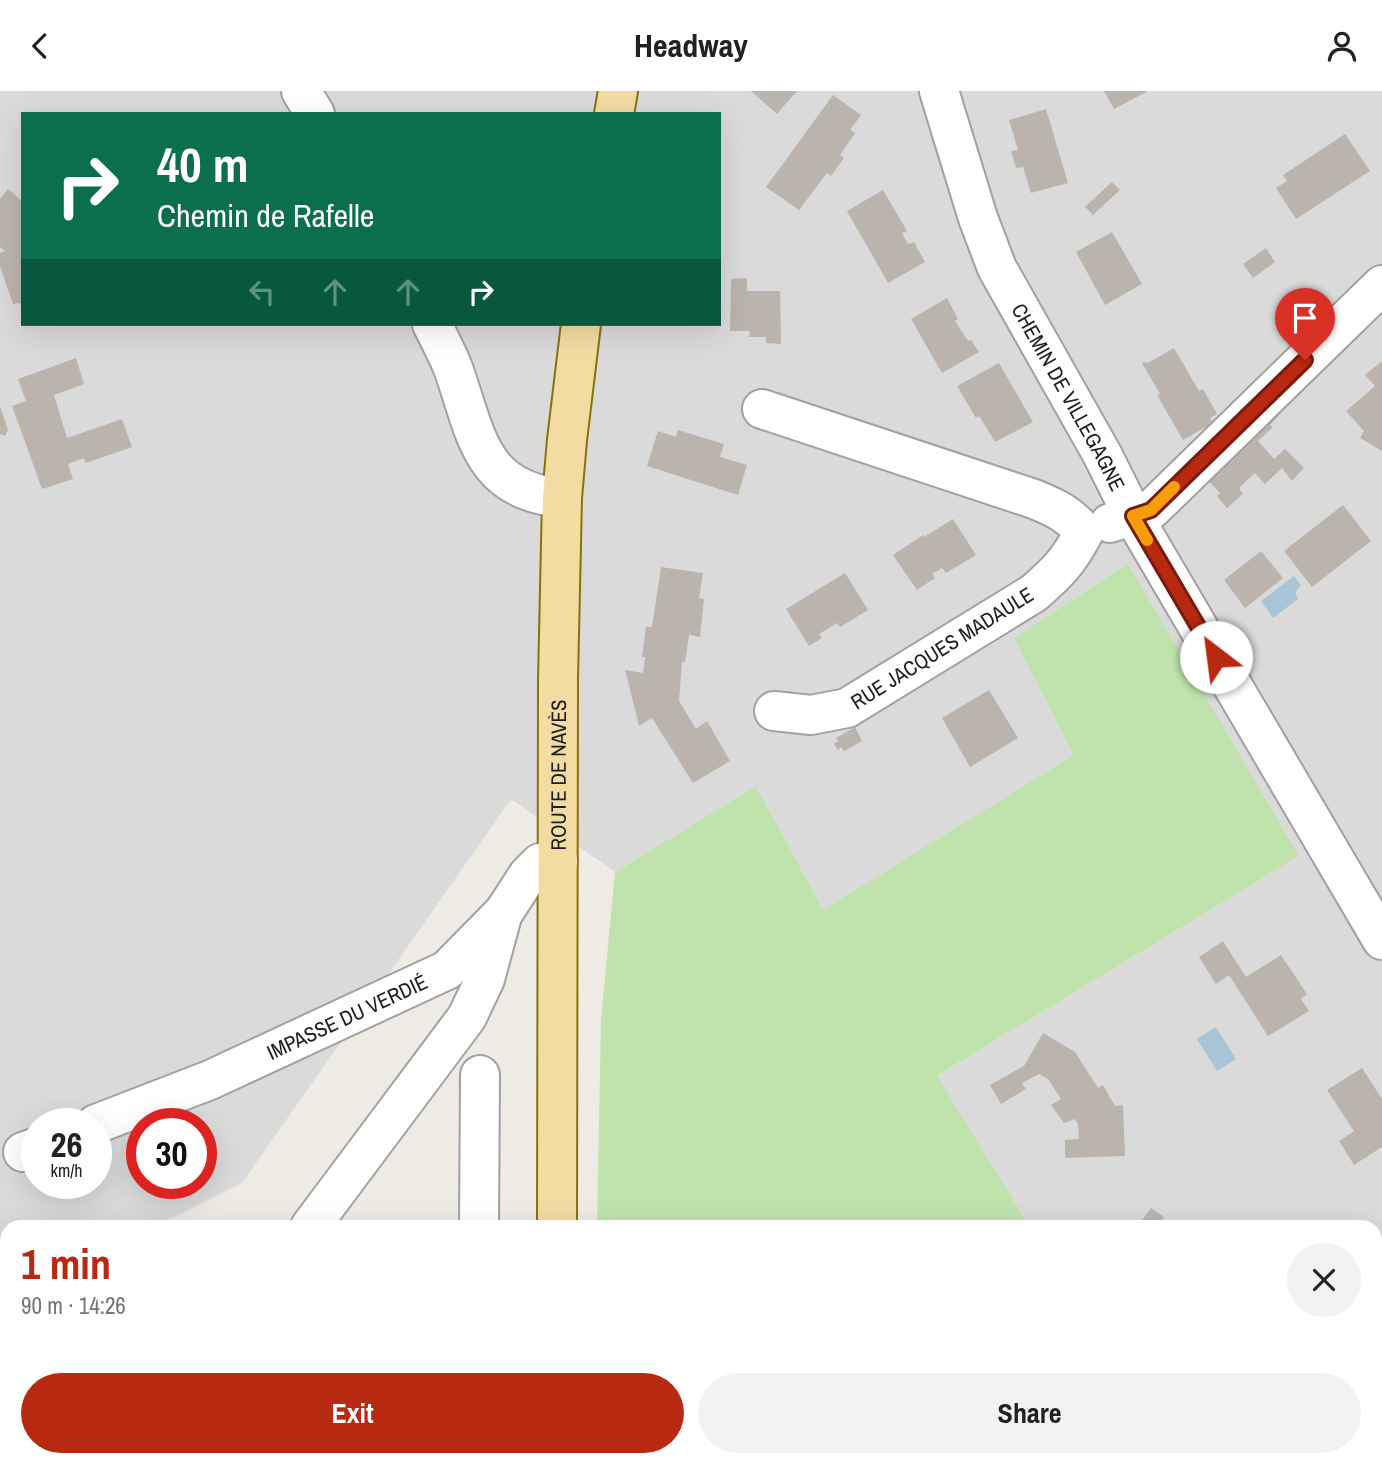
<!DOCTYPE html>
<html lang="en">
<head>
<meta charset="utf-8">
<style>
	:root { --surface:#fff; --page:#f2f2f2; --text:#202124; --muted:#757577; --accent:#b82911 }
	body { margin:0; font-family:"Archivo Narrow",sans-serif; background:var(--page); color:var(--text); height:100vh; display:flex; flex-direction:column; font-size:26px; white-space:nowrap }
	* { box-sizing:border-box; margin:0 }
	p { font-size:23px; color:var(--muted) }
	.icon { flex:none; width:38px; height:38px; fill:none; stroke:currentColor; stroke-width:2; stroke-linecap:round; stroke-linejoin:round }
	.map { position:relative; flex:1; overflow:hidden }
	.panel { position:absolute; left:0px; top:1129px; width:1382px; height:247px; display:flex; flex-direction:column; background:var(--surface); border-radius:21px 21px 0 0; box-shadow:0 7px 28px #0002 }
	.panel>* { flex:none }
	.top-card { position:absolute; left:21px; top:21px; width:700px; height:214px; border-radius:0px; box-shadow:0 7px 28px #0002; background:#0b6e4f; color:#fff; overflow:hidden }
	.speed { position:absolute; left:21px; top:1017px; display:flex; gap:14px; font-size:35px; font-weight:700; text-align:center }
	.speed>* { display:grid; place-content:center; width:91px; height:91px; border-radius:50%; background:var(--surface); box-shadow:0 7px 28px #0002; line-height:1 }
	.speed small { font-size:18px; font-weight:400 }
	.speed .limit { border:10px solid #d22; background:#fff; color:#111 }
	.pin { position:absolute; display:grid; place-items:center; width:60px; height:60px; color:#fff; margin:-72px -30px; border-radius:50% 50% 50% 0; rotate:-45deg; box-shadow:0 0 7px #0007 }
	.pin .icon { rotate:45deg }
	.me { position:absolute; width:77px; margin:-38px; rotate:330deg; stroke-linejoin:round; filter:drop-shadow(0 0 5px #0008) }
	.turn { display:flex; align-items:center; gap:24px; height:147px; padding:0 21px; font-size:32px }
	.turn .icon { width:91px; height:91px; stroke-width:2.5 }
	.turn b { display:block; font-size:49px; line-height:60px }
	.lanes { display:flex; align-items:center; height:66px; padding:0 21px; background:#0003; justify-content:center; gap:35px; direction:ltr }
	.lanes .off { opacity:.35 }
	.round { display:grid; place-items:center; flex:none; width:74px; height:74px; border-radius:37px; background:var(--page) }
	.head { display:flex; align-items:center; justify-content:space-between; height:119px; padding:0 21px }
	h1 { font-size:42px; font-weight:700; line-height:52px; color:var(--accent) }
	.cta { display:flex; gap:14px; margin-top:auto; padding:14px 21px }
	.cta a { flex:1; height:80px; border-radius:42px; background:var(--accent); color:#fff; font-size:28px; font-weight:700; line-height:80px; text-align:center }
	.cta a+a { background:var(--page); color:var(--text) }
	header { display:flex; justify-content:space-between; align-items:center; height:91px; padding:0 21px; background:var(--surface); font-size:32px; font-weight:700 }
	.map>svg:first-child { display:block }
</style>
</head>
<body>
<header><svg class="icon" aria-label="back" viewBox="0 0 24 24"><path d="M15 5l-7 7 7 7"/></svg>Headway<svg class="icon" aria-label="person" viewBox="0 0 24 24"><circle cx="12" cy="8" r="4"/><path d="M4 21q1-7 8-7t8 7"/></svg></header>
<div class="map">
<svg width="1382" height="1375" viewBox="0 0 1382 1375">
	<rect width="100%" height="100%" fill="#edebe3"/>
	<!-- residential -->
	<path fill="#dbdada" fill-rule="evenodd" d="M0 0H1382V1375H1180L1176 1369 1376 1368V1136H1030L936 986 1299 765 1014 547 1075 664 823 820 756 695 615 781 511 708 242 1092 154 1136H7V1209L0 1212ZM23 23H719V233H23ZM37 1032H96V1092H37ZM142 1032H201V1092H142Z"/>
	<!-- grass -->
	<g fill="#c0e3ad">
		<polygon points="1128,473 1299,765 937,985 1030,1136 597,1136 601,928 615,781 756,695 823,819 1074,664 1014,547"/>
		<polygon points="593,1369 1176,1368 1180,1375 593,1375"/>
	</g>
	<!-- water -->
	<g fill="#a7c5d7">
		<polygon points="1294,485 1301,494 1295,501 1298,508 1273,527 1261,510"/>
		<polygon points="1216,936 1236,968 1217,980 1197,948"/>
	</g>
	<!-- building -->
	<g fill="#bab4ad">
		<polygon points="751,0 797,0 777,23"/>
		<polygon points="1104,0 1148,0 1114,18"/>
		<polygon points="833,4 861,24 850,39 855,42 840,64 844,67 831,85 827,82 799,119 766,96"/>
		<polygon points="1046,18 1068,92 1031,102 1023,76 1016,77 1011,60 1018,59 1009,29"/>
		<polygon points="1345,43 1370,80 1296,128 1276,97 1287,90 1283,84"/>
		<polygon points="1112,91 1120,99 1093,124 1085,116"/>
		<polygon points="8,98 23,111 22,218 20,212 13,213 0,175 0,162 5,160 0,156 0,108"/>
		<polygon points="883,99 907,140 902,142 908,153 914,151 925,171 888,192 847,120"/>
		<polygon points="1112,141 1142,193 1105,214 1076,161"/>
		<polygon points="1266,157 1275,171 1253,187 1243,173"/>
		<polygon points="747,187 747,200 780,200 781,253 766,252 766,246 749,246 750,240 730,240 731,188"/>
		<polygon points="947,207 958,228 955,230 968,250 971,249 979,261 942,282 911,228"/>
		<polygon points="1174,257 1199,300 1203,298 1217,323 1210,327 1213,332 1183,349 1157,304 1160,303 1142,272 1146,271 1148,272"/>
		<polygon points="76,267 84,293 54,304 67,347 122,328 132,356 86,372 84,367 68,373 73,388 42,398 12,315 26,310 18,288"/>
		<polygon points="1382,270 1382,360 1360,347 1364,340 1346,320 1375,295 1365,284"/>
		<polygon points="999,272 1033,331 995,351 979,325 976,327 957,295"/>
		<polygon points="0,315 8,339 5,345 0,343"/>
		<polygon points="1274,317 1279,324 1270,334 1273,336 1258,350 1274,368 1285,358 1304,377 1292,390 1282,377 1265,393 1255,382 1239,397 1243,403 1227,417 1217,405 1220,402 1204,385"/>
		<polygon points="678,339 724,353 720,366 747,374 738,404 647,375 658,340 676,346"/>
		<polygon points="1343,414 1371,450 1312,496 1284,460"/>
		<polygon points="953,428 976,464 946,482 942,477 932,483 935,487 917,499 893,464 923,444 924,446"/>
		<polygon points="1261,460 1283,487 1245,517 1224,489"/>
		<polygon points="661,476 703,482 699,507 704,508 700,546 689,544 685,571 682,571 679,610 696,638 707,630 730,670 693,692 652,627 639,635 625,579 643,582 645,566 642,566 646,536 652,536"/>
		<polygon points="845,482 868,519 840,536 837,532 819,543 822,547 809,555 786,518"/>
		<polygon points="989,599 1018,647 970,676 942,627"/>
		<polygon points="855,636 862,650 844,660 841,656 838,659 834,653 838,650 836,647"/>
		<polygon points="1223,850 1246,886 1281,864 1307,903 1301,908 1309,920 1268,945 1229,884 1216,893 1199,866"/>
		<polygon points="1043,942 1075,961 1098,997 1103,994 1115,1015 1123,1014 1125,1065 1065,1067 1065,1049 1079,1048 1078,1033 1075,1028 1064,1032 1051,1014 1061,1008 1048,988 1039,983 1022,992 1026,998 1001,1013 990,994 1024,975"/>
		<polygon points="1362,977 1382,1008 1382,1056 1354,1074 1339,1050 1354,1040 1327,999"/>
		<polygon points="1151,1117 1164,1126 1157,1136 1137,1136"/>
		<polygon points="1382,1326 1382,1343 1376,1333 1376,1330"/>
	</g>
	<g fill="none" stroke-linecap="round" stroke-linejoin="round">
		<!-- minor casing -->
		<g stroke="#a1a1a1" stroke-width="42">
			<g id="minor">
				<polyline points="301,0 315,23"/>
				<path id="s1" d="M939 0 978 127 997 177 1102 363 1133 425 1382 849"/>
				<path d="M432 233C439 247 447 262 453 277 476 341 479 400 562 407"/>
				<path d="M762 318 1034 408C1056 417 1069 423 1084 441 1069 470 1058 481 1034 502L847 617 811 624 774 620"/>
				<polyline points="1110,432 1151,419 1382,194"/>
				<path id="s2" d="M96 1033 210 989 447 879 504 821 528 784 540 772 558 770"/>
				<polyline points="23,1061 37,1056"/>
				<polyline points="310,1136 467,926 485,888 502,825"/>
				<polyline points="479,1136 480,984"/>
				<polyline points="0,1298 7,1300"/>
				<polyline points="29,1368 31,1375"/>
				<polyline points="120,1368 124,1375"/>
				<polyline points="259,1368 260,1375"/>
				<polyline points="478,1375 478,1368"/>
			</g>
		</g>
		<!-- major casing -->
		<g stroke="#89710c" stroke-width="42">
			<g id="major">
				<polyline points="614,23 618,0"/>
				<path id="s3" d="M557 1136 558 589 562 407 567 349 581 233"/>
				<polyline points="556,1375 556,1368"/>
			</g>
		</g>
		<!-- minor -->
		<use href="#minor" stroke="#fff" stroke-width="38"/>
		<!-- major -->
		<use href="#major" stroke="#f3dca2" stroke-width="38"/>
	</g>
	<g fill="none" stroke-linecap="round" stroke-linejoin="round">
		<!-- route casing -->
		<g stroke="#781b0b" stroke-width="18">
			<polyline id="route" points="1216,566 1133,425 1151,419 1305,269"/>
		</g>
		<!-- route -->
		<use href="#route" stroke="#b82911" stroke-width="12"/>
		<!-- slow -->
		<polyline stroke="#f59e0b" stroke-width="12" points="1147,449 1133,425 1151,419 1174,396"/>
	</g>
	<g text-anchor="middle" dominant-baseline="central" stroke-width="5" stroke-linejoin="round" paint-order="stroke">
		<!-- street labels -->
		<g font-size="21" fill="#1d1d1d" stroke="#fff">
			<text stroke="none"><textPath href="#s1" startOffset="334">CHEMIN DE VILLEGAGNE</textPath></text>
			<text transform="translate(942 557) rotate(-32)">RUE JACQUES MADAULE</text>
			<text stroke="none"><textPath href="#s3" startOffset="452">ROUTE DE NAVÈS</textPath></text>
			<text stroke="none"><textPath href="#s2" startOffset="273">IMPASSE DU VERDIÉ</textPath></text>
		</g>
	</g>
</svg>
<div class="speed"><div>26<small>km/h</small></div><div class="limit">30</div></div>
<div class="pin" style="left:1305px;top:269px;background:#d93025"><svg class="icon" aria-label="arrive" viewBox="0 0 24 24"><path d="M6 21V4h12l-3 4 3 4H6"/></svg></div>
<svg class="me" style="left:1216px;top:566px" viewBox="-20 -20 40 40"><circle r="19" fill="#fff"/><path d="M0-13L10 11 0 6-10 11z" fill="#b82911"/></svg>
<div class="top-card">
<div class="turn"><svg class="icon" aria-label="right" viewBox="0 0 24 24"><path d="M7 20v-9h11M14 6l5 5-5 5"/></svg><div><b>40 m</b>Chemin de Rafelle</div></div>
<div class="lanes"><svg class="icon off" aria-label="left" viewBox="0 0 24 24"><path d="M17 20v-9H6M10 6l-5 5 5 5"/></svg><svg class="icon off" aria-label="ahead" viewBox="0 0 24 24"><path d="M12 20V5M6 11l6-6 6 6"/></svg><svg class="icon off" aria-label="ahead" viewBox="0 0 24 24"><path d="M12 20V5M6 11l6-6 6 6"/></svg><svg class="icon" aria-label="right" viewBox="0 0 24 24"><path d="M7 20v-9h11M14 6l5 5-5 5"/></svg></div>
</div>
<section class="panel">
<div class="head"><div><h1>1 min</h1><p>90 m · 14:26</p></div><a class="round"><svg class="icon" aria-label="close" viewBox="0 0 24 24"><path d="M6 6l12 12M18 6L6 18"/></svg></a></div>
<div class="cta"><a>Exit</a><a>Share</a></div>
</section>
</div>
</body>
</html>
